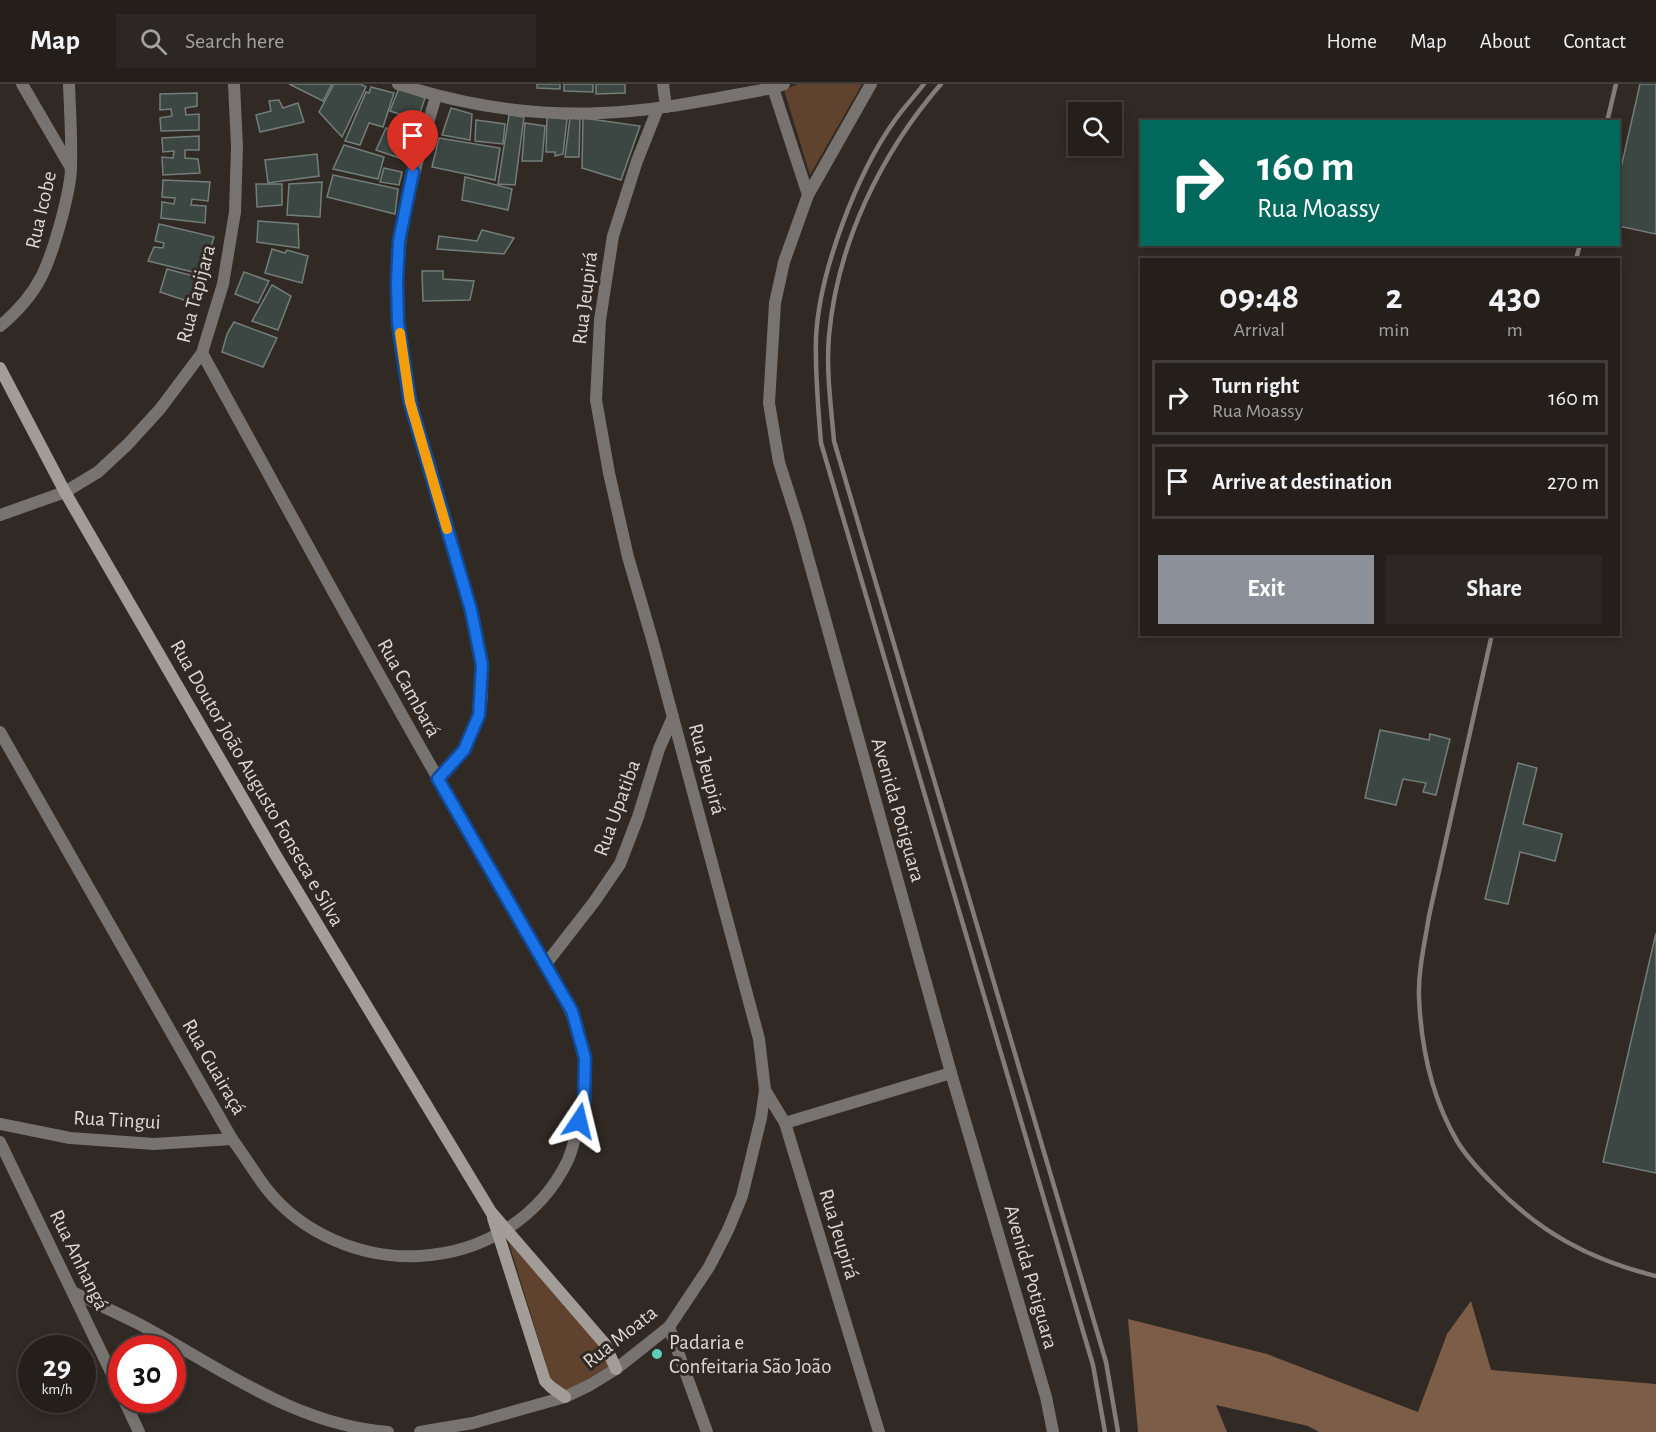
<!DOCTYPE html>
<html lang="en">
<head>
<meta charset="utf-8">
<style>
	:root { --surface:#241f1b; --page:#2c2724; --text:#f1f3f6; --muted:#a3a2a3; --line:#413d3a; --accent:#8c9099 }
	body { margin:0; font-family:"Alegreya Sans",sans-serif; background:var(--page); color:var(--text); height:100vh; display:flex; flex-direction:column; font-size:22px; white-space:nowrap }
	* { box-sizing:border-box; margin:0 }
	p { font-size:20px; color:var(--muted) }
	.icon { flex:none; width:33px; height:33px; fill:none; stroke:currentColor; stroke-width:2; stroke-linecap:round; stroke-linejoin:round }
	.map { position:relative; flex:1; overflow:hidden }
	.sheet { position:absolute; left:1140px; top:174px; width:480px; height:378px; display:flex; flex-direction:column; background:var(--surface); border-radius:0px; box-shadow:0 3px 9px #0003,0 0 0 2px var(--line) }
	.sheet>* { flex:none }
	.top-card { position:absolute; left:1140px; top:36px; width:480px; height:126px; border-radius:0px; box-shadow:0 3px 9px #0003,0 0 0 2px var(--line); background:#00695c; color:#fff; overflow:hidden }
	.fabs { position:absolute; left:1068px; top:18px; display:grid; gap:12px }
	.fabs a { display:grid; place-items:center; width:54px; height:54px; border-radius:0px; background:var(--surface); box-shadow:0 3px 9px #0003,0 0 0 2px var(--line); font-size:30px }
	.speed { position:absolute; left:18px; top:1251px; display:flex; gap:12px; font-size:30px; font-weight:700; text-align:center }
	.speed>* { display:grid; place-content:center; width:78px; height:78px; border-radius:50%; background:var(--surface); box-shadow:0 3px 9px #0003,0 0 0 2px var(--line); line-height:1 }
	.speed small { font-size:15px; font-weight:400 }
	.speed .limit { border:9px solid #d22; background:#fff; color:#111 }
	.pin { position:absolute; display:grid; place-items:center; width:51px; height:51px; color:#fff; margin:-62px -26px; border-radius:50% 50% 50% 0; rotate:-45deg; box-shadow:0 0 6px #0007 }
	.pin .icon { rotate:45deg }
	.me { position:absolute; width:66px; margin:-33px; rotate:10deg; stroke-linejoin:round; filter:drop-shadow(0 0 4px #0008) }
	.turn { display:flex; align-items:center; gap:21px; height:126px; padding:0 18px; font-size:27px }
	.turn .icon { width:78px; height:78px; stroke-width:2.5 }
	.turn b { display:block; font-size:42px; line-height:51px }
	.eta { display:flex; justify-content:space-evenly; align-items:center; height:102px; text-align:center }
	.eta b { font-size:36px; font-weight:700; line-height:42px }
	.action { display:flex; gap:12px; margin-top:auto; padding:12px 18px }
	.action a { flex:1; height:69px; border-radius:0px; background:var(--accent); color:#fff; font-size:24px; font-weight:700; line-height:69px; text-align:center }
	.action a+a { background:var(--page); color:var(--text) }
	ul { padding:0; list-style:none }
	li { display:flex; align-items:center; gap:18px; height:75px; margin:0 12px 9px; padding:0 6px; border:3px solid var(--line); border-radius:0px }
	li div { flex:1 }
	li b { display:block; font-size:22px }
	li em { font-style:normal }
	header { display:flex; align-items:center; gap:36px; box-sizing:border-box; height:84px; padding:0 30px; background:var(--surface); border-bottom:2px solid var(--line) }
	header strong { font-size:28px }
	nav { display:flex; gap:33px; margin-inline-start:auto; font-size:21px }
	.search { width:420px; height:54px; background:var(--page); display:flex; align-items:center; gap:15px; box-sizing:border-box; padding:0 21px; border-radius:0px; color:var(--muted); font-size:22px }
	.map>svg:first-child { display:block }
</style>
</head>
<body>
<header>
<strong>Map</strong>
<div class="search"><svg class="icon" aria-label="search" viewBox="0 0 24 24"><circle cx="10" cy="10" r="6"/><path d="M15 15l6 6"/></svg>Search here</div>
<nav><a>Home</a><a>Map</a><a>About</a><a>Contact</a></nav>
</header>
<div class="map">
<svg width="1656" height="1348" viewBox="0 0 1656 1348">
	<rect width="100%" height="100%" fill="#302924"/>
	<!-- green -->
	<g fill="#60432e">
		<polygon points="798,0 862,0 810,91 784,6"/>
		<polygon points="508,1156 604,1261 613,1284 567,1310 550,1293"/>
	</g>
	<!-- forest -->
	<polygon fill="#7c5e48" points="1471,1217 1491,1286 1656,1300 1656,1348 1319,1348 1308,1342 1216,1321 1227,1348 1138,1348 1128,1235 1267,1270 1418,1328 1447,1250"/>
	<!-- building -->
	<g fill="#3c4643" stroke="#737e7b" stroke-width="1.5">
		<polygon points="289,0 332,0 323,17"/>
		<polygon points="334,0 361,0 366,3 342,53 319,28"/>
		<polygon points="537,0 560,0 560,5 537,4"/>
		<polygon points="564,0 593,0 593,8 564,7"/>
		<polygon points="596,0 625,0 625,9 596,10"/>
		<polygon points="1640,0 1656,0 1656,150 1618,142 1618,97"/>
		<polygon points="371,3 394,9 383,43 369,39 360,61 345,57 366,8 369,9"/>
		<polygon points="399,4 425,14 413,50 400,46 405,32 390,27"/>
		<polygon points="197,9 197,22 185,24 186,31 199,30 199,46 161,47 160,34 172,32 171,25 160,26 160,10"/>
		<polygon points="279,16 283,24 298,19 304,38 260,48 256,31 271,27 269,17"/>
		<polygon points="451,24 472,30 470,56 442,51"/>
		<polygon points="509,31 524,33 515,101 498,100"/>
		<polygon points="547,33 567,35 563,70 555,72 555,68 546,68"/>
		<polygon points="570,34 580,35 579,73 565,73"/>
		<polygon points="583,34 640,42 621,96 582,84"/>
		<polygon points="476,36 505,40 503,60 475,57"/>
		<polygon points="525,39 545,42 542,77 522,77"/>
		<polygon points="386,44 415,52 408,77 376,66"/>
		<polygon points="199,52 199,66 185,66 185,74 198,75 200,89 163,91 162,73 173,74 174,67 163,68 162,54"/>
		<polygon points="439,54 500,64 495,96 432,83"/>
		<polygon points="344,61 384,73 378,95 333,85"/>
		<polygon points="317,70 319,92 268,99 265,76"/>
		<polygon points="384,84 402,88 399,101 380,98"/>
		<polygon points="333,91 398,105 395,130 327,113"/>
		<polygon points="465,93 512,105 508,126 462,116"/>
		<polygon points="163,96 210,98 208,117 192,115 191,121 206,122 205,139 161,134 162,118 174,120 175,114 162,113"/>
		<polygon points="322,98 320,133 287,131 289,100"/>
		<polygon points="256,100 282,100 282,121 257,123"/>
		<polygon points="258,137 298,140 299,164 257,158"/>
		<polygon points="159,140 214,153 209,169 202,167 201,173 208,177 205,191 148,177 154,163 163,164 164,159 155,157"/>
		<polygon points="482,146 514,154 504,170 437,165 439,152 477,157"/>
		<polygon points="272,165 285,169 287,166 308,172 302,199 265,189"/>
		<polygon points="167,185 205,195 196,220 160,208"/>
		<polygon points="422,187 443,187 443,195 474,197 470,216 423,217"/>
		<polygon points="244,188 269,197 258,219 235,210"/>
		<polygon points="272,201 291,212 278,246 252,237"/>
		<polygon points="234,238 277,254 263,283 222,268 227,250"/>
		<polygon points="1380,646 1429,656 1430,650 1450,655 1436,711 1423,708 1426,699 1403,695 1396,721 1365,714"/>
		<polygon points="1518,679 1537,684 1523,740 1562,750 1555,777 1520,768 1508,820 1485,815"/>
		<polygon points="1656,849 1656,1089 1603,1078"/>
	</g>
	<g fill="none" stroke-linecap="round" stroke-linejoin="round">
		<!-- street -->
		<g stroke="#777371" stroke-width="12">
			<polyline points="22,0 71,84"/>
			<path d="M398 0C463 21 533 32 601 29 659 27 717 14 773 4L784 0"/>
			<polyline points="663,0 666,23"/>
			<polyline points="871,0 808,111 784,178 775,219 769,319 779,378 799,441 951,989 1046,1313 1053,1348"/>
			<polyline points="773,4 808,111"/>
			<path d="M436 12C414 86 391 161 398 239 405 316 431 389 452 463 467 513 491 579 479 631 473 657 455 676 438 695"/>
			<polyline points="658,24 637,77 613,152 600,236 596,316 609,389 628,473 652,555 759,955 765,1006 785,1039 879,1348"/>
			<path d="M0 242C40 209 49 181 62 133 66 117 71 99 71 83 72 55 70 28 69 0"/>
			<polyline points="0,431 65,408 98,388 128,360 160,325 202,269 223,200 235,128 237,63 234,0"/>
			<path d="M0 648 232 1055C244 1071 254 1088 266 1104 302 1150 362 1175 419 1172 483 1169 540 1134 568 1076 572 1066 575 1055 577 1044 583 1021 588 995 584 972 576 927 551 890 528 852 504 809 479 767 455 724 368 574 286 421 202 269"/>
			<polyline points="545,881 594,818 620,780 638,733 659,665 673,633"/>
			<polyline points="785,1039 951,989"/>
			<polyline points="0,1040 70,1054 154,1060 232,1055"/>
			<polyline points="0,1058 122,1311"/>
			<path d="M73 1208C95 1219 117 1229 139 1240 219 1283 295 1341 388 1348"/>
			<polyline points="669,1243 707,1348"/>
			<polyline points="124,1316 139,1348"/>
			<polyline points="420,1348 473,1339 565,1313 590,1301 616,1285 669,1243 709,1183 728,1146 742,1112 761,1034 765,1006"/>
		</g>
		<!-- secondary -->
		<g stroke="#a39d98" stroke-width="12">
			<polyline points="0,284 65,408 275,770 491,1128 605,1260 616,1285"/>
			<polyline points="493,1134 545,1297 551,1303 565,1313"/>
		</g>
		<!-- rail -->
		<g stroke="#837d79" stroke-width="4.5">
			<path d="M924 0C915 12 904 23 895 36 857 89 819 188 816 254 815 289 818 324 821 359L1093 1281 1105 1348"/>
			<path d="M941 0C881 69 837 160 829 252 826 286 831 322 834 357L1106 1278 1118 1348"/>
			<polyline points="1607,38 1616,0"/>
			<polyline points="1576,176 1580,160"/>
			<path d="M1492 550 1429 832C1425 858 1418 886 1419 913 1421 963 1432 1014 1457 1057 1466 1072 1480 1087 1492 1099 1539 1148 1590 1176 1656 1192"/>
		</g>
	</g>
	<g fill="none" stroke-linecap="round" stroke-linejoin="round">
		<!-- route casing -->
		<g stroke="#114b97" stroke-width="15">
			<polyline id="route" points="413,88 399,157 397,198 398,239 410,318 471,526 482,581 479,631 464,666 438,695 572,927 585,974 584,1019 579,1037"/>
		</g>
		<!-- route -->
		<use href="#route" stroke="#1a73e8" stroke-width="10"/>
		<!-- slow -->
		<polyline stroke="#f59e0b" stroke-width="10" points="400,249 410,318 447,445"/>
	</g>
	<!-- markers -->
	<circle fill="#5cceba" stroke="#302924" stroke-width="2" cx="657" cy="1270" r="6"/>
	<g text-anchor="middle" dominant-baseline="central" stroke-width="6" stroke-linejoin="round" paint-order="stroke">
		<!-- street labels -->
		<g font-size="21" fill="#ded9d6" stroke="#302924">
			<text transform="translate(41 126) rotate(-77)">Rua Icobe</text>
			<text transform="translate(196 210) rotate(-75)">Rua Tapijara</text>
			<text transform="translate(585 214) rotate(-83)">Rua Jeupirá</text>
			<text transform="translate(409 604) rotate(61)">Rua Cambará</text>
			<text transform="translate(707 685) rotate(75)">Rua Jeupirá</text>
			<text transform="translate(257 699) rotate(60)">Rua Doutor João Augusto Fonseca e Silva</text>
			<text transform="translate(617 724) rotate(-70)">Rua Upatiba</text>
			<text transform="translate(898 726) rotate(74)">Avenida Potiguara</text>
			<text transform="translate(214 983) rotate(60)">Rua Guairaçá</text>
			<text transform="translate(117 1036) rotate(3)">Rua Tingui</text>
			<text transform="translate(839 1150) rotate(73)">Rua Jeupirá</text>
			<text transform="translate(79 1176) rotate(64)">Rua Anhangá</text>
			<text transform="translate(1031 1193) rotate(74)">Avenida Potiguara</text>
			<text transform="translate(620 1253) rotate(-38)">Rua Moata</text>
		</g>
		<!-- poi labels -->
		<g font-size="21" fill="#ded9d6" stroke="#302924" text-anchor="start">
			<text x="669" y="1258">Padaria e<tspan x="669" dy="24">Confeitaria São João</tspan></text>
		</g>
	</g>
</svg>
<div class="fabs">
<a><svg class="icon" aria-label="search" viewBox="0 0 24 24"><circle cx="10" cy="10" r="6"/><path d="M15 15l6 6"/></svg></a>
</div>
<div class="speed"><div>29<small>km/h</small></div><div class="limit">30</div></div>
<div class="pin" style="left:413px;top:88px;background:#d93025"><svg class="icon" aria-label="arrive" viewBox="0 0 24 24"><path d="M6 21V4h12l-3 4 3 4H6"/></svg></div>
<svg class="me" style="left:579px;top:1037px" viewBox="-20 -20 40 40"><path d="M0-17L14 15 0 8-14 15z" fill="#1a73e8" stroke="#fff" stroke-width="4"/></svg>
<div class="top-card">
<div class="turn"><svg class="icon" aria-label="right" viewBox="0 0 24 24"><path d="M7 20v-9h11M14 6l5 5-5 5"/></svg><div><b>160 m</b>Rua Moassy</div></div>
</div>
<section class="sheet">
<div class="eta">
<div><b>09:48</b><p>Arrival</p></div>
<div><b>2</b><p>min</p></div>
<div><b>430</b><p>m</p></div>
</div>
<ul>
<li><svg class="icon" aria-label="right" viewBox="0 0 24 24"><path d="M7 20v-9h11M14 6l5 5-5 5"/></svg><div><b>Turn right</b><p>Rua Moassy</p></div><em>160 m</em></li>
<li><svg class="icon" aria-label="arrive" viewBox="0 0 24 24"><path d="M6 21V4h12l-3 4 3 4H6"/></svg><div><b>Arrive at destination</b></div><em>270 m</em></li>
</ul>
<div class="action"><a>Exit</a><a>Share</a></div>
</section>
</div>
</body>
</html>
